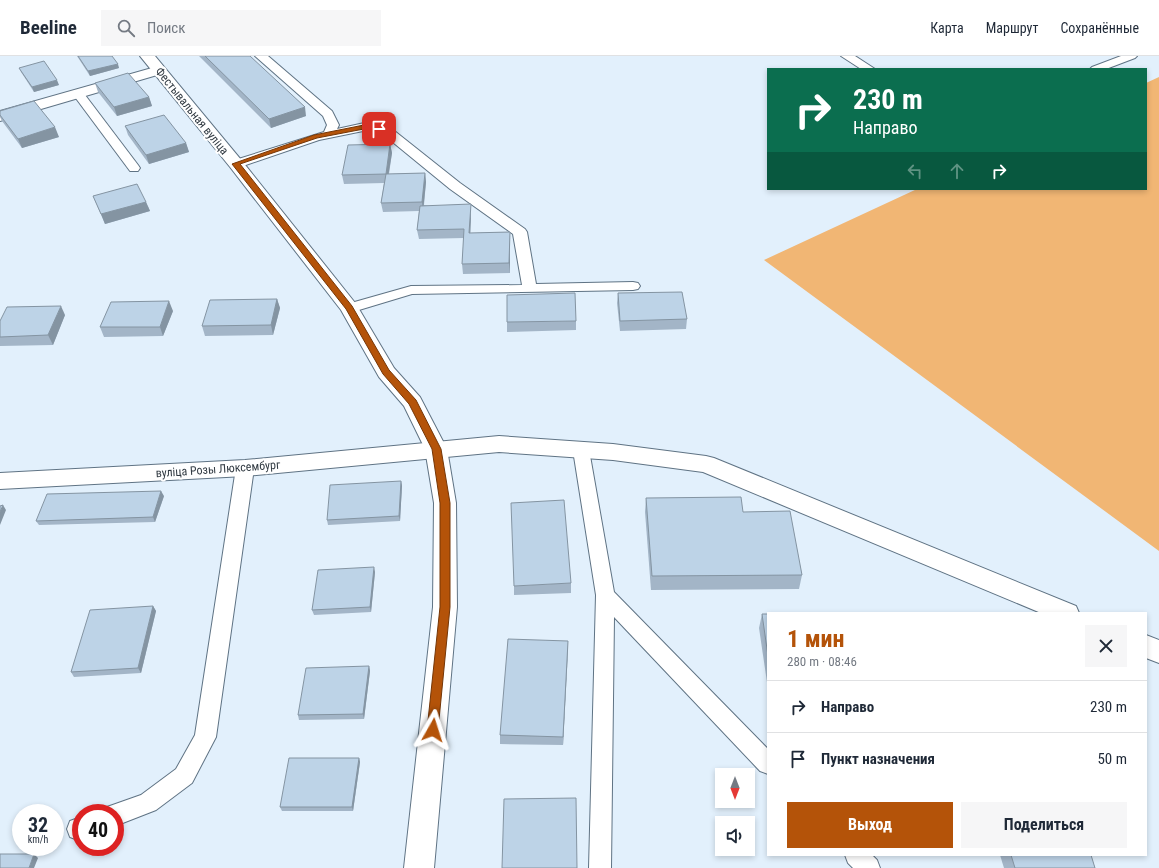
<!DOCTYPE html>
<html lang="ru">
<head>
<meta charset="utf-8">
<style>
	:root { --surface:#fff; --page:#f6f6f7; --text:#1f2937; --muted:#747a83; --line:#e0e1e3; --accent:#b45309 }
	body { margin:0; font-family:"Roboto Condensed",sans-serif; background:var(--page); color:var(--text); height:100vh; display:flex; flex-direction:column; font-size:15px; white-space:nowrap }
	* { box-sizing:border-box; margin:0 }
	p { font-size:13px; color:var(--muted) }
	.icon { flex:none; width:22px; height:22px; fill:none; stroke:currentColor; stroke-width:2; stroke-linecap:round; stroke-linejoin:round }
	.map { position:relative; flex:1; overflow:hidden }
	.details { position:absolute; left:767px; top:556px; width:380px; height:244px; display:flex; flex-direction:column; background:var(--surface); border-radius:0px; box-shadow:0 2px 6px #0003 }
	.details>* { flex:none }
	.top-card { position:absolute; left:767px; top:12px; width:380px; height:122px; border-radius:0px; box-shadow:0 2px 6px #0003; background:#0b6e4f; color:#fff; overflow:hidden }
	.needle { width:26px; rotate:180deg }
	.controls { position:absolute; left:715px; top:712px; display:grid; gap:8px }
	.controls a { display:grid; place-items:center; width:40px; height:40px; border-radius:0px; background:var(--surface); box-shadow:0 2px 6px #0003; font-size:20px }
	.speed { position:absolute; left:12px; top:748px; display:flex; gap:8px; font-size:20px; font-weight:700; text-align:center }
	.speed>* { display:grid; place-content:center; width:52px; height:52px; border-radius:50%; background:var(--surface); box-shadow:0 2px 6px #0003; line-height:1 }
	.speed small { font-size:10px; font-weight:400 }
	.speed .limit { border:6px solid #d22; background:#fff; color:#111 }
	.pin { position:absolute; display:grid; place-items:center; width:34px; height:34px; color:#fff; margin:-17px; border-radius:8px; box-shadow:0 2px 6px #0006 }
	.me { position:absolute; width:44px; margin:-22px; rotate:6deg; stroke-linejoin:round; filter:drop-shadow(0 0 3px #0008) }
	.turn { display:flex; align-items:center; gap:14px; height:84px; padding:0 20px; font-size:18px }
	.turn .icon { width:52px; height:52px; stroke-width:2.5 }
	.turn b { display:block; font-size:28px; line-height:34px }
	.lanes { display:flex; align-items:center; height:38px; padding:0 20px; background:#0003; justify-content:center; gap:20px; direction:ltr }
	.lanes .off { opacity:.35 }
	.round { display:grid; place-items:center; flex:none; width:42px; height:42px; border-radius:0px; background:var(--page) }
	.headline { display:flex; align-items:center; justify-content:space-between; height:68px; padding:0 20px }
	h1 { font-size:24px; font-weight:700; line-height:30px; color:var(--accent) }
	.action { display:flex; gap:8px; margin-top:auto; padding:8px 20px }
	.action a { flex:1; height:46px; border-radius:0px; background:var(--accent); color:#fff; font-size:16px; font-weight:700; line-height:46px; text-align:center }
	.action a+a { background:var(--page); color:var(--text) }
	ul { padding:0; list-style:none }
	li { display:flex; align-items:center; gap:12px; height:52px; padding:0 20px; border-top:1px solid var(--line) }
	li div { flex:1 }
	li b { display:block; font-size:15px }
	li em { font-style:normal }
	header { display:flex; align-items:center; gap:24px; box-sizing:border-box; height:56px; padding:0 20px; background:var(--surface); border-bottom:1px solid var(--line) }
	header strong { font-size:19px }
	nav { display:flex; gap:22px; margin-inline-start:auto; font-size:14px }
	.search { width:280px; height:36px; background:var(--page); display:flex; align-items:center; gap:10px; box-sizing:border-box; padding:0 14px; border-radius:0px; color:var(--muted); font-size:15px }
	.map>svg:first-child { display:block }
</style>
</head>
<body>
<header>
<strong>Beeline</strong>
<div class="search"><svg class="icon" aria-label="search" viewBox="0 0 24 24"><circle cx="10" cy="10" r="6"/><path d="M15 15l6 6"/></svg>Поиск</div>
<nav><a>Карта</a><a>Маршрут</a><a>Сохранённые</a></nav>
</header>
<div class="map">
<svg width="1159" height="812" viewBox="0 0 1159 812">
	<rect width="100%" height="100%" fill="#e2f0fc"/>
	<!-- green -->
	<polygon fill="#f1b674" points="1159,21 1159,495 764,204 917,133 1146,133 1146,27"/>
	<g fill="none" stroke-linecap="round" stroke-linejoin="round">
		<!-- lane casing -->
		<g stroke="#5f7384" stroke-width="2">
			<g id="lane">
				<polygon points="255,0 268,0 332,55 339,69 337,73 369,66 392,73 460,127 525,173 527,176 536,228 633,226 638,227 640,230 638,233 633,234 412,238 349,257 344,255 342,252 344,249 411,230 522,229 513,178 450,133 384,79 368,74 319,84 240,111 232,111 230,108 232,105 324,76 327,69 323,60"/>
				<polygon points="841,0 855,0 875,13 861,13"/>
				<polygon points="1121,0 1137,0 1135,2 1106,13 1090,13 1092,11"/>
				<polygon points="78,34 82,35 138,109 140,112 138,115 130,115 72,37 74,35"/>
				<polygon points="581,388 587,390 589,394 614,536 768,693 768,718 760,715 614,561 611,812 589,812 596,539 573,394 575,390"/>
				<polygon points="245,406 251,408 254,412 216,681 192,727 156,754 115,770 115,757 105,757 107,751 141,739 176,713 195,679 236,412 239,408"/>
				<polygon points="81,761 81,783 78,784 70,781 67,773 70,765"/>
				<polygon points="845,799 872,799 877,804 880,812 853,812 848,807"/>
			</g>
		</g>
		<!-- street casing -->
		<g stroke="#5f7384" stroke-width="2">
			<g id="street">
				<polygon points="159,10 164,11 166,14 164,17 0,65 0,55"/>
				<polygon points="499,380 613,388 706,400 714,402 1076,550 1079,557 1041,557 703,416 613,404 499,396 245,420 0,433 0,417 245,404"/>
				<polygon points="1146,579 1159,584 1159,607 1146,602"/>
			</g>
		</g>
		<!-- secondary casing -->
		<g stroke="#5f7384" stroke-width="2">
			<polygon id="secondary" points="140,0 155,0 242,105 356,248 394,312 420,341 447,393 456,447 457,551 434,812 404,812 433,551 434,447 425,393 404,350 379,321 341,254 230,111"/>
		</g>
		<!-- lane -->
		<use href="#lane" fill="#fff" fill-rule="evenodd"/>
		<!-- street -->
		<use href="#street" fill="#fff" fill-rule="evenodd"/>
		<!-- secondary -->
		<use href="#secondary" fill="#fff" fill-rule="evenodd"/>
	</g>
	<!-- wall -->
	<g fill="#a3b5c7">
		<polygon points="77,0 112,0 119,12 90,20"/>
		<polygon points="199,0 250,0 306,60 271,72"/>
		<polygon points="19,12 59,29 34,36 21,16"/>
		<polygon points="95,27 149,41 152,50 117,60 98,36"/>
		<polygon points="0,55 59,81 22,92 2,65 0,61"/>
		<polygon points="125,70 186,87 189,96 149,108 128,79"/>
		<polygon points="390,88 392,97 389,118 425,117 426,126 424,149 471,158 470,177 510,176 510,217 463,218 462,208 464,182 419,183 417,174 419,155 383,156 381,147 384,127 344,128 342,119"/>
		<polygon points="93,140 146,146 150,155 105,168"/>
		<polygon points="618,237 687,263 686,273 620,275 617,247"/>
		<polygon points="277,243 280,252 273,279 205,280 202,270"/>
		<polygon points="173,255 163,280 104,281 100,271"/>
		<polygon points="65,259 53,289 0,290 0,265"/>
		<polygon points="576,265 576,274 507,276 507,266"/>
		<polygon points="401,425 402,430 400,465 328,469 327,464"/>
		<polygon points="164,440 155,466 39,469 36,465"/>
		<polygon points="646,442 743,456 802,519 799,533 651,534 645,456"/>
		<polygon points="375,516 371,556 314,559 312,554"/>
		<polygon points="571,527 571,537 514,539 514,530"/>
		<polygon points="153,550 156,555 141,617 74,621 71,616"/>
		<polygon points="762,558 768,558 768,633 759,572"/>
		<polygon points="568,585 563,689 500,688 500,679"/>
		<polygon points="369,610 370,615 364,663 299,664 298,659"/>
		<polygon points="359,702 360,706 353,755 282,755 280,751"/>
		<polygon points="1000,799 1091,799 1095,812 1004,812"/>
	</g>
	<!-- shaded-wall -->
	<g fill="#8494a2">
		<polygon points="118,8 119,12 90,20 88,15"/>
		<polygon points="57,24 59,29 34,36 32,31"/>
		<polygon points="149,41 152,50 117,60 114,51"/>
		<polygon points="305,51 306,60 271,72 269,63"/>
		<polygon points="55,71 59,81 22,92 18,83"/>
		<polygon points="186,87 189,96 149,108 146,99"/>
		<polygon points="390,88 392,97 387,127 386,118"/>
		<polygon points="425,117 426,126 423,155 422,146"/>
		<polygon points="146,146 150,155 105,168 101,158"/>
		<polygon points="471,148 471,158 470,187 469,177"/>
		<polygon points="510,176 510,217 509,207"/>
		<polygon points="277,243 280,252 273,279 271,269"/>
		<polygon points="169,245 173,255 163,280 160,271"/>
		<polygon points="61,250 65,259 53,289 48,279"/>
		<polygon points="401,425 402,430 400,465 399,460"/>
		<polygon points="161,435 164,440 155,466 153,461"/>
		<polygon points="3,449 6,454 0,469 0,456"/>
		<polygon points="374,511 375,516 371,556 370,551"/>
		<polygon points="153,550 156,555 141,617 138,612"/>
		<polygon points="568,585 568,594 563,689 563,681"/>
		<polygon points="369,610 370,615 364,663 363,658"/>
		<polygon points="359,702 360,706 353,755 352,751"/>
		<polygon points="34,798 38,802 34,812 29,812"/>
	</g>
	<!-- building -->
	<g fill="#bdd3e7" stroke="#8494a2">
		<polygon points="78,0 112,0 118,8 88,15"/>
		<polygon points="205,0 250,0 305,51 269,63"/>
		<polygon points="44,5 57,24 32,31 19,12"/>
		<polygon points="128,17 149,41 114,51 95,27"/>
		<polygon points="34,45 55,71 18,83 0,59 0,55"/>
		<polygon points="164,59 186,87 146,99 125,70"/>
		<polygon points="390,88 386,118 425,117 422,146 381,147 386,118 342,119 348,89"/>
		<polygon points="137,128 146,146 101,158 93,140"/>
		<polygon points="471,148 469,177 510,176 509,207 462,208 464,173 417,174 420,150"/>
		<polygon points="682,236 687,263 620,265 618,237"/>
		<polygon points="575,237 576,265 507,266 507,239"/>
		<polygon points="277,243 271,269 202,270 210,244"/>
		<polygon points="169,245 160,271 100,271 111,246"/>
		<polygon points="61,250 48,279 0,281 0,265 7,251"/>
		<polygon points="401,425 399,460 327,464 330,429"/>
		<polygon points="161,435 153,461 36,465 47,438"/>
		<polygon points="741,441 743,456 790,455 802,519 652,520 646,442"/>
		<polygon points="564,444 571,527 514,530 511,447"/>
		<polygon points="3,449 0,456 0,450"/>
		<polygon points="374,511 370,551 312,554 318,514"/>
		<polygon points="153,550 138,612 71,616 90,554"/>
		<polygon points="762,558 768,558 768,600"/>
		<polygon points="508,583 568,585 563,681 500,679"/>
		<polygon points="369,610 363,658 298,659 306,612"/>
		<polygon points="289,702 359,702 352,751 280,751"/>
		<polygon points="576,742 577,812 502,812 504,743"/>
		<polygon points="0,798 34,798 29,812 0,812"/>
		<polygon points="1011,799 1091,799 1095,812 1015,812"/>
	</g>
	<!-- route -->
	<polygon fill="#b45309" stroke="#753606" points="369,68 382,73 379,75 369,72 317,82 240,108 352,250 389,314 416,344 441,393 450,447 450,551 438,674 437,677 433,679 429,677 427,674 440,551 440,447 432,393 409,348 383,318 346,253 232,108 314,79"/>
	<g text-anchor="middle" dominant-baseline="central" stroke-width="4" stroke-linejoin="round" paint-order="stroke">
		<!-- street labels -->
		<g font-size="12" fill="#313a42" stroke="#fff">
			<text transform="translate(192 55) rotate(51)">Фестывальная вуліца</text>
			<text transform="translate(218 413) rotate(-4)">вуліца Розы Люксембург</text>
		</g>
	</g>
</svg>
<div class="controls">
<a><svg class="needle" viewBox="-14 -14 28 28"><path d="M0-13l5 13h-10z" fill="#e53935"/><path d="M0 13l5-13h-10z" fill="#747a83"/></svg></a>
<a><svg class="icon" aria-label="sound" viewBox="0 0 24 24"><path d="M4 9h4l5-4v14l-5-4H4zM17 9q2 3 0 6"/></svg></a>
</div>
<div class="speed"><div>32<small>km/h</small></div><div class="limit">40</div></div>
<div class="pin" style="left:379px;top:73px;background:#d93025"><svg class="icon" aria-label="arrive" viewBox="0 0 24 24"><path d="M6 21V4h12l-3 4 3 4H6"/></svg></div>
<svg class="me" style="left:433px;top:674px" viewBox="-20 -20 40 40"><path d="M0-17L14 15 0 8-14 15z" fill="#b45309" stroke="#fff" stroke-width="4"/></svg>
<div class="top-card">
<div class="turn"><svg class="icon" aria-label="right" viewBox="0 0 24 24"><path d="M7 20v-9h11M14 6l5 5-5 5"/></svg><div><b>230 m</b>Направо</div></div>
<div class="lanes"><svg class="icon off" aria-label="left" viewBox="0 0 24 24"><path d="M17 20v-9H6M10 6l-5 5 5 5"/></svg><svg class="icon off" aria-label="ahead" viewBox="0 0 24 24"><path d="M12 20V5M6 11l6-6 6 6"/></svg><svg class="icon" aria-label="right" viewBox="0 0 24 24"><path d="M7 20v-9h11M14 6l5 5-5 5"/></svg></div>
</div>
<section class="details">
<div class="headline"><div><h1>1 мин</h1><p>280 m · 08:46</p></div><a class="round"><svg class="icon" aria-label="close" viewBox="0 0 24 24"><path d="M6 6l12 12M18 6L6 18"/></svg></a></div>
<ul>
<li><svg class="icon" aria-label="right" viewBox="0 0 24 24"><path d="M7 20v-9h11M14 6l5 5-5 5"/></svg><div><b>Направо</b></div><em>230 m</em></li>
<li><svg class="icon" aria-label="arrive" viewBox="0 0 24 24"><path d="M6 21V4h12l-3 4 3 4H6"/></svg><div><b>Пункт назначения</b></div><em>50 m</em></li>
</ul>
<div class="action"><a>Выход</a><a>Поделиться</a></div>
</section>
</div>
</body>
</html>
